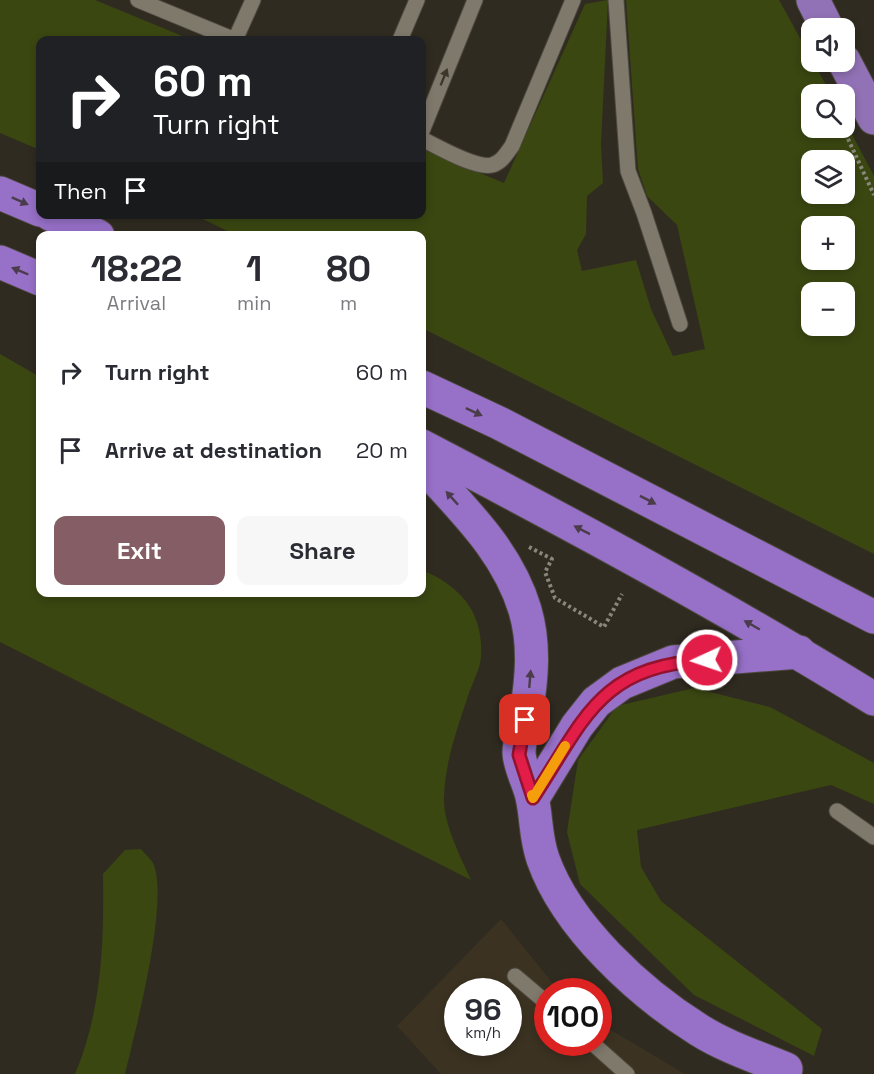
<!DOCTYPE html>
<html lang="en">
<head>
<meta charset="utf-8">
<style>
	:root { --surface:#fff; --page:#f7f7f7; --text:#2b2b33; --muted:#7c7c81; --accent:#855d64 }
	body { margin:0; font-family:"Space Grotesk",sans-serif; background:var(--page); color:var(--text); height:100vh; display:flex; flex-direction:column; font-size:22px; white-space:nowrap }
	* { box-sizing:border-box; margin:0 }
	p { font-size:20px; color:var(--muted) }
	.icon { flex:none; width:33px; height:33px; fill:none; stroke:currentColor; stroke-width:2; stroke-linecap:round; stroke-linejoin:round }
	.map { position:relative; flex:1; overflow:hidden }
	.drawer { position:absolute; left:36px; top:231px; width:390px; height:366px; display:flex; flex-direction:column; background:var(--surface); border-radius:12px; box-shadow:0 3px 9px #0003 }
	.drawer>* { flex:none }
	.banner { position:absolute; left:36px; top:36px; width:390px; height:183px; border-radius:12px; box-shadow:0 3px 9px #0003; background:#202124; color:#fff; overflow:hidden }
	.controls { position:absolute; left:801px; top:18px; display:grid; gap:12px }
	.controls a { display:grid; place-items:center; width:54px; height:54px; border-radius:12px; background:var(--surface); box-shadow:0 3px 9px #0003; font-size:30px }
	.speed { position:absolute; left:444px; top:978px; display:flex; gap:12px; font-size:30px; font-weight:700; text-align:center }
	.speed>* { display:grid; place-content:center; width:78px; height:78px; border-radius:50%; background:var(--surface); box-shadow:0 3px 9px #0003; line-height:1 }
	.speed small { font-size:15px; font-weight:400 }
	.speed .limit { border:9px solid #d22; background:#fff; color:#111 }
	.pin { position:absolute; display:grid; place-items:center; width:51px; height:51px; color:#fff; margin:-26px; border-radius:12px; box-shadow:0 3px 9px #0006 }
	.me { position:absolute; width:66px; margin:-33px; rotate:267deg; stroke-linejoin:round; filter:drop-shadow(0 0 4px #0008) }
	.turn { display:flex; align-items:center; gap:21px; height:126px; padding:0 18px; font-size:27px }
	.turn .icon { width:78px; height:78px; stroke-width:2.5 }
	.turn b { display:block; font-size:42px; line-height:51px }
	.then { display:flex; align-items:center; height:57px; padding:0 18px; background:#0003; gap:12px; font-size:22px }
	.eta { display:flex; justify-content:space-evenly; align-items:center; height:102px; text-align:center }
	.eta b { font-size:36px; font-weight:700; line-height:42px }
	.button { display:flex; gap:12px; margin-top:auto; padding:12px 18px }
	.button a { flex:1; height:69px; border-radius:12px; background:var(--accent); color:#fff; font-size:24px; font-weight:700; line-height:69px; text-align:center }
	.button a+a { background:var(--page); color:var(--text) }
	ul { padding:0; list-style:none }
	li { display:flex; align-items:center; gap:18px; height:78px; padding:0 18px }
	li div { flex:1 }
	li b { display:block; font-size:22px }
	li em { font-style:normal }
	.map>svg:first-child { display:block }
</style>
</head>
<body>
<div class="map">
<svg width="874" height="1074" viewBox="0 0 874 1074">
	<rect width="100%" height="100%" fill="#302b20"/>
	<!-- built -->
	<path fill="#3b3221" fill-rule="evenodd" d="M501 919 559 991 548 992V1042H598L599 1023 685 1074H441L397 1026ZM458 992H508V1042H458Z"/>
	<!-- green -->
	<g fill="#3a4711" fill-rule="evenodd">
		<polygon points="0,0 95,0 192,40 40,40 40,150 0,133"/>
		<path d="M608 0 601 144 603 183 587 196 586 234 577 250 582 271 636 260 651 309 673 356 705 349 677 225 647 196 638 169 626 0H779L831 94H812V128H844L845 121 874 176V554L422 328V236L236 235 194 215 422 214V149L504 183 585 4ZM812 160H844V194H812ZM812 226H844V260H812ZM812 292H844V326H812Z"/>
		<path d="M0 354 40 377V592H422V570C460 586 484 612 481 657 480 669 472 684 468 696 457 729 445 762 444 798 443 823 461 858 471 880L0 642Z"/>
		<polygon points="694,688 770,707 874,763 874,804 831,785 637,830 641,867 661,901 822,1029 814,1056 694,995 580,884 567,832 578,760 617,706"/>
		<path d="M141 849C144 853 150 858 153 863 170 900 135 1032 125 1074H75C102 1011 104 941 103 874L125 850Z"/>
	</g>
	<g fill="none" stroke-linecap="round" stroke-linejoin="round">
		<!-- service casing -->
		<g stroke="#4d483f" stroke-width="17">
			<g id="service">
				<polyline points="138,0 235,40 253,0"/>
				<polyline points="616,0 628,171 644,213 680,324"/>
				<polyline points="400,40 417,0"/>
				<polyline points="422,131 475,0"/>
				<path d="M422 139C437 146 475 169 492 165 502 162 506 154 512 146L573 0"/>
				<polyline points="837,811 874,837"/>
				<polyline points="515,976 548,1004"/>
				<polyline points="591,1042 627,1074"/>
			</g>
		</g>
		<!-- trunk casing -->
		<g stroke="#4d483f" stroke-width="35">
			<g id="trunk">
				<polyline points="813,0 827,28"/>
				<polyline points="844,61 874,118"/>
			</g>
		</g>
		<!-- motorway casing -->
		<g stroke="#4d483f" stroke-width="35">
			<g id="motorway">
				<polyline points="0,193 40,210"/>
				<polyline points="50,214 98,236"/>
				<polyline points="0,262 40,279"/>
				<polyline points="422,387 499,423 874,617"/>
				<path d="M422 446C575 526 727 608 874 699"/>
				<path d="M422 464C462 509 507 550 525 610 535 644 532 679 526 713 524 726 519 741 519 753 520 768 529 783 532 797 537 819 535 836 543 859 567 927 640 993 699 1030 726 1047 757 1057 786 1069"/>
				<polyline points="533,798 577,726 596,702 622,683 673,662 799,652"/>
			</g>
		</g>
		<!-- path -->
		<g stroke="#8a867d" stroke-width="4" stroke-dasharray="3 3" stroke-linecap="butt">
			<polyline points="807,49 812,60"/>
			<polyline points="843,128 874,195"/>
			<polyline points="529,547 552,559 545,572 555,598 604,627 622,594"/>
		</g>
		<!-- service -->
		<use href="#service" stroke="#7f796c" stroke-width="15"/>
		<!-- trunk -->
		<use href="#trunk" stroke="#9272b6" stroke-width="33"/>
		<!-- motorway -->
		<use href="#motorway" stroke="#9770c8" stroke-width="33"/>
	</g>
	<!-- one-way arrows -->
	<defs><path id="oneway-solid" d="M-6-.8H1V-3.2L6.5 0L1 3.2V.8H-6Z" transform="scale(1.5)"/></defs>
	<use fill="#3c372b" href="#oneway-solid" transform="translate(444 77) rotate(-68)"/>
	<g fill="#4a3c4a">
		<use href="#oneway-solid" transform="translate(20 201) rotate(24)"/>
		<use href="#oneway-solid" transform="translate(20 271) rotate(-157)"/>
		<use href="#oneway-solid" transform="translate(474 412) rotate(25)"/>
		<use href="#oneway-solid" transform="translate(452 498) rotate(-132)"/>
		<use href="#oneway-solid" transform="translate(648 500) rotate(27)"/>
		<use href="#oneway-solid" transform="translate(582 530) rotate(-153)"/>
		<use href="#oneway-solid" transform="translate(752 625) rotate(-150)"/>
		<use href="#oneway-solid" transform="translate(530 679) rotate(-85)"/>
	</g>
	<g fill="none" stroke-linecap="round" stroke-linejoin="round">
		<!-- route casing -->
		<g stroke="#92132f" stroke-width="15">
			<path id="route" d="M525 720 519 755 533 798C585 719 599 666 707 660"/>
		</g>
		<!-- route -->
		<use href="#route" stroke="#e11d48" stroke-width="10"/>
		<!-- slow -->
		<polyline stroke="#f59e0b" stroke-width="10" points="532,795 533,798 565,746"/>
	</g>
</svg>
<div class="controls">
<a><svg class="icon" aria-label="sound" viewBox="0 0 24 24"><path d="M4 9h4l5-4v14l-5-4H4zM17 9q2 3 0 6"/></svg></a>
<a><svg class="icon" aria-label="search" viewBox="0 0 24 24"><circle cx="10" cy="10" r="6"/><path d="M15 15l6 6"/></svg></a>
<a><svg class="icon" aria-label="layers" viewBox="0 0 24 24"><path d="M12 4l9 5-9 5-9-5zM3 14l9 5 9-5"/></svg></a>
<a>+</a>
<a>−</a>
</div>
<div class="speed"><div>96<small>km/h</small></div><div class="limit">100</div></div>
<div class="pin" style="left:525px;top:720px;background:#d93025"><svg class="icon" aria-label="arrive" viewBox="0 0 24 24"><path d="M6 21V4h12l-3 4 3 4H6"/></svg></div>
<svg class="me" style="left:707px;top:660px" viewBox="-20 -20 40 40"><circle r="17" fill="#e11d48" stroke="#fff" stroke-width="3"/><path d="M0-11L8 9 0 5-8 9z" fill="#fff"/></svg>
<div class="banner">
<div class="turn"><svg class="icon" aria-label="right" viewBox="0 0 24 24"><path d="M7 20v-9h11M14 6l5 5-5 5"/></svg><div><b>60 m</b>Turn right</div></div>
<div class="then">Then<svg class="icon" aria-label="arrive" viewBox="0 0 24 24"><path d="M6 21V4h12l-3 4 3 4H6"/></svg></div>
</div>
<section class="drawer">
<div class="eta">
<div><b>18:22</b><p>Arrival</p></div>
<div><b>1</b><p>min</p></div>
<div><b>80</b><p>m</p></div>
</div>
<ul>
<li><svg class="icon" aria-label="right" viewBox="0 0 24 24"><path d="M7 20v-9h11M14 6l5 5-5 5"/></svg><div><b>Turn right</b></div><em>60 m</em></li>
<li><svg class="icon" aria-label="arrive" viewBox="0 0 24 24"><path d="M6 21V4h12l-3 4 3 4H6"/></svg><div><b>Arrive at destination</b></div><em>20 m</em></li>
</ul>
<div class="button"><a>Exit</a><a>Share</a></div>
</section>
</div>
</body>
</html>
